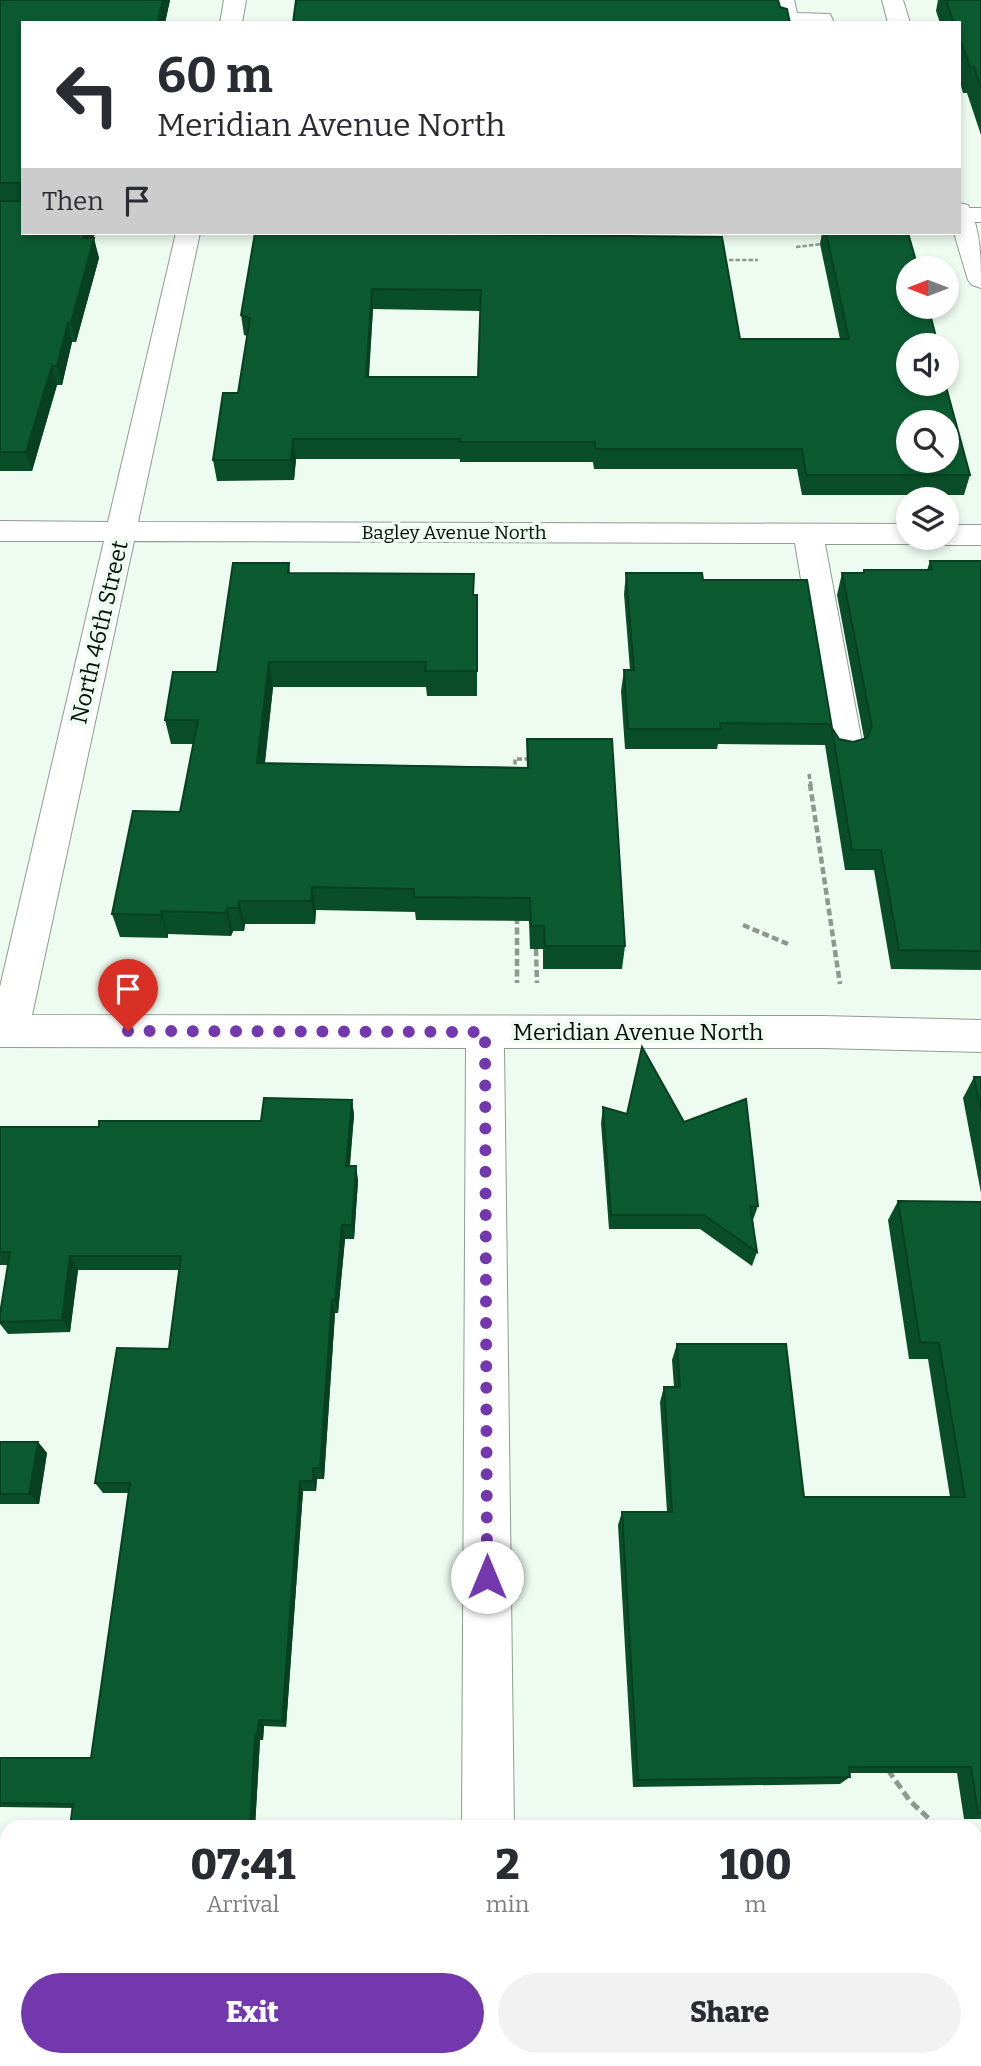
<!DOCTYPE html>
<html lang="en">
<head>
<meta charset="utf-8">
<style>
	:root { --surface:#fff; --page:#f2f2f3; --text:#2b2b33; --muted:#7c7c81; --accent:#7338ae }
	body { margin:0; font-family:Bitter,serif; background:var(--page); color:var(--text); height:100vh; display:flex; flex-direction:column; font-size:26px; white-space:nowrap }
	* { box-sizing:border-box; margin:0 }
	p { font-size:23px; color:var(--muted) }
	.icon { flex:none; width:38px; height:38px; fill:none; stroke:currentColor; stroke-width:2; stroke-linecap:round; stroke-linejoin:round }
	.map { position:relative; flex:1; overflow:hidden }
	.panel { position:absolute; left:0px; top:1820px; width:982px; height:247px; display:flex; flex-direction:column; background:var(--surface); border-radius:21px 21px 0 0; box-shadow:0 4px 10px #0003 }
	.panel>* { flex:none }
	.banner { position:absolute; left:21px; top:21px; width:940px; height:214px; border-radius:0px; box-shadow:0 4px 10px #0003; background:#fff; color:var(--text); overflow:hidden }
	.needle { width:46px; rotate:270deg }
	.controls { position:absolute; left:896px; top:256px; display:grid; gap:14px }
	.controls a { display:grid; place-items:center; width:63px; height:63px; border-radius:50%; background:var(--surface); box-shadow:0 4px 10px #0003; font-size:35px }
	.pin { position:absolute; display:grid; place-items:center; width:60px; height:60px; color:#fff; margin:-72px -30px; border-radius:50% 50% 50% 0; rotate:-45deg; box-shadow:0 0 7px #0007 }
	.pin .icon { rotate:45deg }
	.me { position:absolute; width:77px; margin:-38px; rotate:0deg; stroke-linejoin:round; filter:drop-shadow(0 0 5px #0008) }
	.turn { display:flex; align-items:center; gap:24px; height:147px; padding:0 21px; font-size:32px }
	.turn .icon { width:91px; height:91px; stroke-width:2.5 }
	.turn b { display:block; font-size:49px; line-height:60px }
	.then { display:flex; align-items:center; height:66px; padding:0 21px; background:#0003; gap:14px; font-size:26px }
	.eta { display:flex; justify-content:space-evenly; align-items:center; height:119px; text-align:center }
	.eta b { font-size:42px; font-weight:800; line-height:49px }
	.cta { display:flex; gap:14px; margin-top:auto; padding:14px 21px }
	.cta a { flex:1; height:80px; border-radius:42px; background:var(--accent); color:#fff; font-size:28px; font-weight:800; line-height:80px; text-align:center }
	.cta a+a { background:var(--page); color:var(--text) }
	.map>svg:first-child { display:block }
</style>
</head>
<body>
<div class="map">
<svg width="981" height="2066" viewBox="0 0 981 2066">
	<rect width="100%" height="100%" fill="#edfbf0"/>
	<g fill="none" stroke-linecap="round" stroke-linejoin="round">
		<!-- minor casing -->
		<g stroke="#909c93" stroke-width="2">
			<g id="minor">
				<polygon points="224,0 246,0 242,23 220,23"/>
				<polygon points="774,0 794,0 797,13 830,14 834,23 780,23"/>
				<rect x="959" y="208" width="22" height="14"/>
				<polygon points="176,233 200,233 138,522 908,524 908,537 921,537 919,541 908,544 825,544 863,748 858,757 846,760 834,757 829,748 795,543 134,541 32,1015 823,1016 981,1020 981,1052 823,1048 504,1048 514,1827 462,1827 466,1048 0,1047 0,987 104,541 0,541 0,521 108,522"/>
				<polygon points="947,525 981,525 981,545 947,545 936,542 933,537 947,537"/>
				<rect x="460" y="2060" width="56" height="6"/>
			</g>
		</g>
		<!-- major casing -->
		<g stroke="#909c93" stroke-width="2">
			<g id="major">
				<polygon points="882,0 903,0 910,23 888,23"/>
				<path d="M959 203 968 205C981 229 981 260 981 288L972 285 968 280 954 233H959Z"/>
			</g>
		</g>
		<!-- path-far3 -->
		<g stroke="#8d9890" stroke-width="2.5" stroke-dasharray="4.5 2" stroke-linecap="butt">
			<polyline points="796,247 823,244"/>
			<polyline points="729,260 758,260"/>
		</g>
		<!-- path-far2 -->
		<g stroke="#8d9890" stroke-width="3.5" stroke-dasharray="5 2.5" stroke-linecap="butt">
			<polyline points="515,772 515,759 532,759"/>
			<polyline points="809,774 811,786"/>
		</g>
		<!-- path-far1 -->
		<g stroke="#8d9890" stroke-width="4.5" stroke-dasharray="7 3.5" stroke-linecap="butt">
			<polyline points="810,784 840,984"/>
			<polyline points="517,917 517,983"/>
			<polyline points="743,925 788,944"/>
			<polyline points="536,949 537,983"/>
		</g>
		<!-- path -->
		<g stroke="#8d9890" stroke-width="5" stroke-dasharray="9 4.5" stroke-linecap="butt">
			<polyline points="888,1770 910,1801 938,1827"/>
			<polyline points="975,1898 981,1939"/>
		</g>
		<!-- minor -->
		<use href="#minor" fill="#fff" fill-rule="evenodd"/>
		<!-- major -->
		<use href="#major" fill="#fff" fill-rule="evenodd"/>
	</g>
	<!-- wall -->
	<g fill="#0a4e29" fill-rule="evenodd">
		<polygon points="0,0 170,0 165,23 23,23 23,233 95,233 93,238 99,258 76,342 72,342 62,385 57,385 32,471 0,471"/>
		<polygon points="938,0 981,0 981,135 967,93 963,93 959,79 959,23 940,23 936,11"/>
		<path d="M255 233 740 339H840L820 244 822 233H826L908 383H946L945 385 970 475 964 495H802L797 469H594L593 462H460V459H296L294 480 217 481 213 460 238 393 247 336 244 335 241 315ZM373 309 480 311 478 377H369Z"/>
		<polygon points="930,561 981,561 981,970 891,969 874,870 845,870 825,745 718,744 717,749 625,749 621,691 624,670 630,670 624,594 626,573 703,580 807,580 832,728 839,739 853,742 864,738 837,595 842,573 863,573 864,570 927,570"/>
		<polygon points="289,563 290,573 477,595 477,696 427,696 426,687 273,687 265,763 527,767 527,739 625,946 622,969 543,969 543,949 530,949 529,921 416,920 415,912 316,910 315,924 245,924 244,931 233,931 231,936 168,934 168,938 120,937 112,914 180,812 193,744 171,744 165,720 217,672"/>
		<polygon points="974,1077 981,1077 981,1193 963,1098"/>
		<polygon points="352,1100 354,1115 350,1166 356,1166 358,1181 354,1239 345,1239 338,1313 335,1313 324,1479 317,1479 316,1491 303,1491 286,1727 264,1726 263,1740 260,1740 255,1827 70,1827 73,1808 0,1807 0,1758 91,1758 129,1493 103,1493 95,1483 169,1349 179,1270 78,1270 70,1332 8,1334 0,1324 0,1314 8,1265 0,1265 0,1127 99,1127 261,1121"/>
		<polygon points="603,1107 627,1114 684,1122 758,1206 753,1220 757,1252 752,1266 700,1229 609,1229 601,1123"/>
		<polygon points="898,1201 981,1202 981,1819 964,1819 957,1773 850,1773 850,1777 840,1784 633,1787 618,1525 622,1512 667,1512 660,1402 664,1387 674,1387 672,1360 677,1344 804,1497 950,1497 928,1359 909,1359 888,1220"/>
		<polygon points="0,1442 38,1442 47,1453 39,1504 0,1504"/>
		<polygon points="639,2060 975,2060 981,2066 639,2066"/>
	</g>
	<!-- shaded-wall -->
	<g fill="#084022">
		<polygon points="163,0 170,0 165,23 157,23"/>
		<polygon points="85,233 95,233 88,258 83,238"/>
		<polygon points="94,238 99,258 76,342 71,323"/>
		<polygon points="372,289 373,309 367,398 366,377"/>
		<polygon points="68,323 72,342 62,385 57,366"/>
		<polygon points="52,366 57,385 32,471 26,452"/>
		<polygon points="293,439 296,459 294,480 291,460"/>
		<polygon points="269,662 273,687 262,787 257,763"/>
		<polygon points="312,887 316,910 315,924 311,901"/>
		<polygon points="239,901 245,924 244,931 238,908"/>
		<polygon points="227,908 233,931 231,936 226,913"/>
		<polygon points="161,911 168,934 168,938 161,915"/>
		<polygon points="352,1100 354,1115 348,1181 346,1166"/>
		<polygon points="356,1166 358,1181 354,1239 352,1225"/>
		<polygon points="342,1225 345,1239 338,1313 335,1300"/>
		<polygon points="70,1256 78,1270 70,1332 62,1320"/>
		<polygon points="332,1300 335,1313 324,1479 320,1468"/>
		<polygon points="38,1442 47,1453 39,1504 29,1494"/>
		<polygon points="313,1468 317,1479 316,1491 313,1481"/>
		<polygon points="300,1481 303,1491 286,1727 282,1721"/>
		<polygon points="259,1720 264,1726 263,1740 257,1735"/>
		<polygon points="255,1735 260,1740 255,1827 250,1827"/>
	</g>
	<!-- building -->
	<g fill="#0c5b30" stroke="#084022" stroke-width="2" fill-rule="evenodd">
		<polygon points="0,0 163,0 157,23 23,23 23,233 85,233 83,238 94,238 71,323 68,323 57,366 52,366 26,452 0,452 0,201 20,201 20,183 0,183"/>
		<polygon points="296,0 778,0 780,7 787,9 790,23 293,23"/>
		<polygon points="946,0 981,0 981,89 974,67 970,67 959,36 959,23 954,23"/>
		<path d="M255 233H359L722 237 740 339H849L826 233H908L918 268H908V306H928L938 345H908V383H945L970 475H806L802 449H595V442H459L460 439H293L291 460H213L223 393H238L250 318 241 315ZM372 289 481 290 478 377H366ZM908 422H947V460H908Z"/>
		<polygon points="930,561 981,561 981,951 899,950 881,850 852,850 831,724 720,723 721,729 628,729 624,670 634,670 626,573 702,573 703,580 807,580 832,728 839,739 853,742 867,738 872,727 842,573 864,573 864,570 932,570"/>
		<polygon points="233,563 289,563 288,573 474,574 473,595 477,595 477,671 425,671 426,662 269,662 257,763 528,768 527,739 612,739 625,946 545,946 544,926 531,926 530,898 414,897 414,889 312,887 311,901 239,901 238,908 227,908 226,913 161,911 161,915 112,914 133,811 180,812 198,720 165,720 173,672 217,672"/>
		<polygon points="642,1047 684,1122 746,1099 758,1206 750,1206 757,1252 704,1215 611,1215 603,1107 627,1114"/>
		<polygon points="974,1077 981,1077 981,1113"/>
		<polygon points="264,1098 352,1100 346,1166 356,1166 352,1225 342,1225 335,1300 332,1300 320,1468 313,1468 313,1481 300,1481 282,1721 259,1720 257,1735 255,1735 250,1827 70,1827 73,1804 0,1803 0,1758 91,1758 130,1483 95,1483 117,1348 169,1349 181,1256 70,1256 62,1320 0,1322 0,1314 10,1252 0,1252 0,1127 99,1127 99,1121 261,1121"/>
		<polygon points="898,1201 981,1202 981,1813 978,1813 971,1767 849,1767 850,1777 638,1780 622,1512 672,1512 664,1387 680,1387 677,1344 786,1344 804,1497 965,1497 939,1343 920,1342"/>
		<polygon points="0,1442 38,1442 29,1494 0,1494"/>
		<polygon points="975,1909 981,1950 981,2066 644,2066 644,2060 975,2060"/>
	</g>
	<g fill="none" stroke-linecap="round" stroke-linejoin="round">
		<!-- route -->
		<polyline stroke="#7338ae" stroke-width="12" stroke-dasharray="0 21.6" points="128,1031 485,1032 487,1577"/>
	</g>
	<g text-anchor="middle" dominant-baseline="central" stroke-width="7" stroke-linejoin="round" paint-order="stroke">
		<!-- far-street labels -->
		<g font-size="19" fill="#080d09" stroke="#edfbf0">
			<text x="454" y="532">Bagley Avenue North</text>
		</g>
		<!-- street labels -->
		<g font-size="23" fill="#080d09" stroke="#edfbf0">
			<text transform="translate(99 632) rotate(-77)">North 46th Street</text>
			<text x="638" y="1032">Meridian Avenue North</text>
		</g>
	</g>
</svg>
<div class="controls">
<a><svg class="needle" viewBox="-14 -14 28 28"><path d="M0-13l5 13h-10z" fill="#e53935"/><path d="M0 13l5-13h-10z" fill="#7c7c81"/></svg></a>
<a><svg class="icon" aria-label="sound" viewBox="0 0 24 24"><path d="M4 9h4l5-4v14l-5-4H4zM17 9q2 3 0 6"/></svg></a>
<a><svg class="icon" aria-label="search" viewBox="0 0 24 24"><circle cx="10" cy="10" r="6"/><path d="M15 15l6 6"/></svg></a>
<a><svg class="icon" aria-label="layers" viewBox="0 0 24 24"><path d="M12 4l9 5-9 5-9-5zM3 14l9 5 9-5"/></svg></a>
</div>
<div class="pin" style="left:128px;top:1031px;background:#d93025"><svg class="icon" aria-label="arrive" viewBox="0 0 24 24"><path d="M6 21V4h12l-3 4 3 4H6"/></svg></div>
<svg class="me" style="left:487px;top:1577px" viewBox="-20 -20 40 40"><circle r="19" fill="#fff"/><path d="M0-13L10 11 0 6-10 11z" fill="#7338ae"/></svg>
<div class="banner">
<div class="turn"><svg class="icon" aria-label="left" viewBox="0 0 24 24"><path d="M17 20v-9H6M10 6l-5 5 5 5"/></svg><div><b>60 m</b>Meridian Avenue North</div></div>
<div class="then">Then<svg class="icon" aria-label="arrive" viewBox="0 0 24 24"><path d="M6 21V4h12l-3 4 3 4H6"/></svg></div>
</div>
<section class="panel">
<div class="eta">
<div><b>07:41</b><p>Arrival</p></div>
<div><b>2</b><p>min</p></div>
<div><b>100</b><p>m</p></div>
</div>
<div class="cta"><a>Exit</a><a>Share</a></div>
</section>
</div>
</body>
</html>
